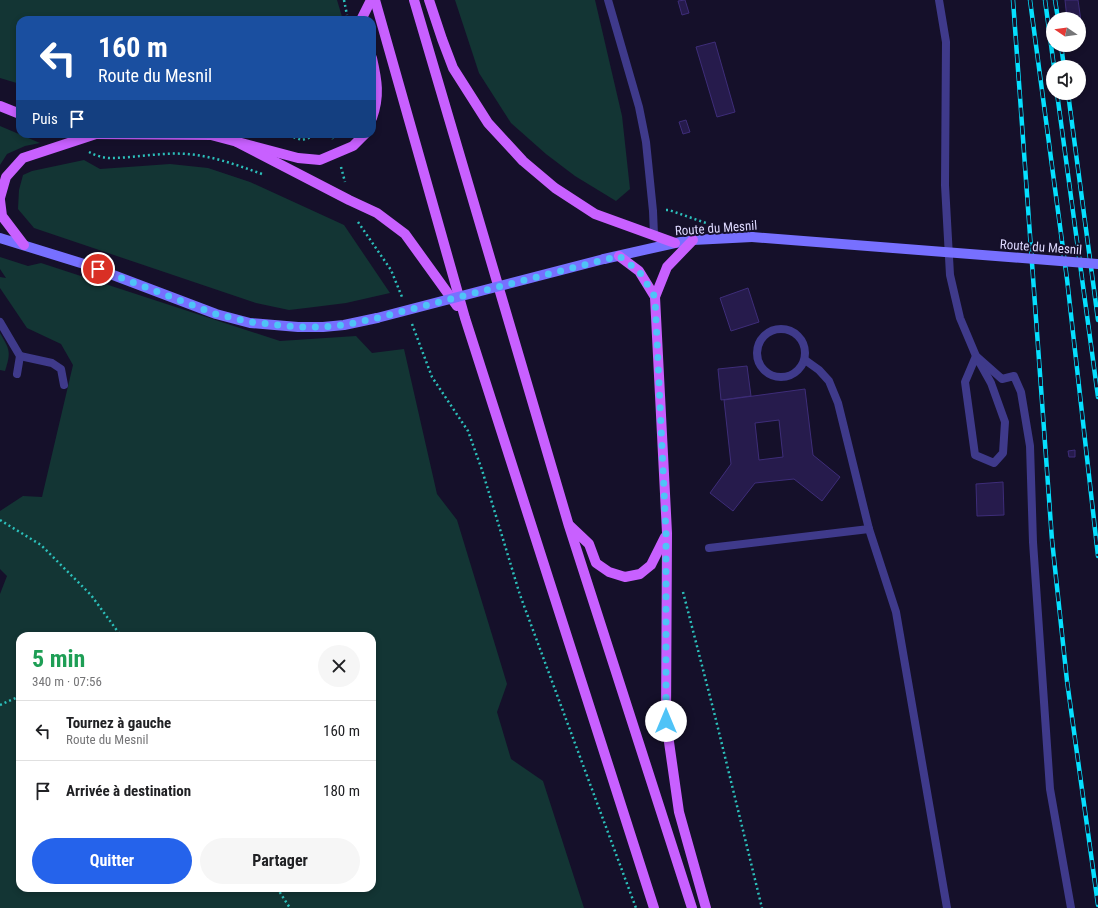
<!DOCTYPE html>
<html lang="fr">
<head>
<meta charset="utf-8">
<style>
	:root { --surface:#fff; --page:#f6f6f6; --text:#202124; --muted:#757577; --line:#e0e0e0; --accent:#2563eb }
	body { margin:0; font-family:"Roboto Condensed",sans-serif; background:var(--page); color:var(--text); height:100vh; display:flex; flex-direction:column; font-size:15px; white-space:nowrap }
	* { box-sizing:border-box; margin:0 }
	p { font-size:13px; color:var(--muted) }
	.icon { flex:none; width:22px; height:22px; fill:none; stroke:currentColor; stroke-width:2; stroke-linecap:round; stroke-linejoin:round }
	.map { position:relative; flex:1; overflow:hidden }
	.side { position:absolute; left:16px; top:632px; width:360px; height:260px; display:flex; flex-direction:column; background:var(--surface); border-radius:12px; box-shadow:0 2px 6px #0003 }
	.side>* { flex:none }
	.hud { position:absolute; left:16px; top:16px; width:360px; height:122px; border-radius:12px; box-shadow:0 2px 6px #0003; background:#1a4fa0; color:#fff; overflow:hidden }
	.needle { width:26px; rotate:283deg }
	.fabs { position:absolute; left:1046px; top:12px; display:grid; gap:8px }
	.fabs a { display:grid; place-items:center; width:40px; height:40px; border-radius:50%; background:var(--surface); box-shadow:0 2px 6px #0003; font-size:20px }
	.pin { position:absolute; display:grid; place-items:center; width:34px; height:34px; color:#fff; margin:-17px; border:2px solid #fff; border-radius:50%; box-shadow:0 1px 4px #0007 }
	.me { position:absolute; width:44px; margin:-22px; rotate:0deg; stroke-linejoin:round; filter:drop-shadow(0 0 3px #0008) }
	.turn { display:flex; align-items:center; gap:14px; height:84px; padding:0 16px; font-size:18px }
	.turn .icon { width:52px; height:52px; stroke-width:2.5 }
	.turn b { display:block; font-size:28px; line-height:34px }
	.then { display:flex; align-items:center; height:38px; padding:0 16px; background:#0003; gap:8px; font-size:15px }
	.round { display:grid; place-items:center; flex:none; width:42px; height:42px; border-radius:21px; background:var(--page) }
	.overview { display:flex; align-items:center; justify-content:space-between; height:68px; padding:0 16px }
	h1 { font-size:24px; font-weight:700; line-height:30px; color:#1e9e55 }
	.primary-button { display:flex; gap:8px; margin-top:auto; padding:8px 16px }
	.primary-button a { flex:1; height:46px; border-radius:24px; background:var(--accent); color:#fff; font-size:16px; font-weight:700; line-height:46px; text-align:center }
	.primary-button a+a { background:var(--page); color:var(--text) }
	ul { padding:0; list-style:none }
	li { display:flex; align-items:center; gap:12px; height:60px; padding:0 16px; border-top:1px solid var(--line) }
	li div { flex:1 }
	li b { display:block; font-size:15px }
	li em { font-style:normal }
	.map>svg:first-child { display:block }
</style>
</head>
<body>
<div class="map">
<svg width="1098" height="908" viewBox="0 0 1098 908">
	<rect width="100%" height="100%" fill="#15102a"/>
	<!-- green -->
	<g fill="#133534" fill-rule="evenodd">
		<polygon points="0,0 337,0 343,20 20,20 20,84 0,78"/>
		<polygon points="455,0 595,0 622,116 630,189 616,201 575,176 546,154 511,123 479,73"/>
		<polygon points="0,126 40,143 25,146 7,154 0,165"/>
		<polygon points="84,160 100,169 170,164 208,168 250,182 344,225 390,293 346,303 306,308 289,310 256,303 34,228 18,209 19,190 23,175 32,171"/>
		<path d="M0 257 28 266 41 263 280 341 356 336 372 353 404 349 437 494 457 520 507 684 497 712 511 759 543 781 584 908H0V594L7 576 0 569V511L23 496 42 497 73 365 61 344 27 328 0 288V277L6 278 0 269ZM20 636H372V888H20Z"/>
		<path d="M0 333C10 350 11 352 5 371L0 370Z"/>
	</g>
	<!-- building -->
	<g fill="#261b4c" stroke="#3e2d79" fill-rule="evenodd">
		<polygon points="685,0 689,13 682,15 678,1"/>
		<polygon points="1065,0 1078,0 1083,35 1079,36 1079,19 1067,19"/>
		<polygon points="715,42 735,112 717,117 696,47"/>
		<polygon points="686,120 690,132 683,134 679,122"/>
		<polygon points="748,288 759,322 731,331 720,298"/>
		<polygon points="747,366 751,396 721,400 718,369"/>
		<path d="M805 389 813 455 840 477 822 501 794 479 755 483 733 511 710 493 731 464 724 400ZM779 420 783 457 759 460 755 423Z"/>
		<polygon points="1075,450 1075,457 1069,457 1068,451"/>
		<polygon points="1003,482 1004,515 977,516 976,484"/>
	</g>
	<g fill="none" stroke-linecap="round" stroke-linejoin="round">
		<!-- path -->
		<g stroke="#2cc0bb" stroke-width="2.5" stroke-dasharray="2 3" stroke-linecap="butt">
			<polyline points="344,0 347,15"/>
			<polyline points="284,134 302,140 321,134"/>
			<polyline points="331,134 333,139"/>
			<path d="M89 152C95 155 102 158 110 158 135 158 161 152 187 154 213 156 237 165 262 174"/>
			<polyline points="341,167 345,182"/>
			<polyline points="666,210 669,210 706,223"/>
			<polyline points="358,222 391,270 402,297"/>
			<polyline points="412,324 432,377 468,431 482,470 520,595 636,908"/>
			<polyline points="0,520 41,545 91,595 121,636"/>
			<polyline points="683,592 715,716 762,908"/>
			<polyline points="0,705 20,696"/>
			<polyline points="277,888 290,908"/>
		</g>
		<!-- lane -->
		<g stroke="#3f3a8b" stroke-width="8">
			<polyline points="608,0 639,107 646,142 653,211 654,235"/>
			<polyline points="939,0 946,42 945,185 950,275 960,318 976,356 1002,379 1014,376 1021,392 1030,446 1033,542 1050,789 1071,908"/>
			<polyline points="0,322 20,356 17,374"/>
			<circle cx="781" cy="353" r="24"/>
			<polyline points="20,356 52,363 61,369 64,385"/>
			<polygon points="976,356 991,383 1005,422 1003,453 994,463 975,455 965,382"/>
			<polyline points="805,360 819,370 829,381 838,403 869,529 896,612 947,908"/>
			<polyline points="709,548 869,529"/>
		</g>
		<!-- secondary -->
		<g stroke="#7770ff" stroke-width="10">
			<polyline points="0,238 84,264 216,314 250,323 298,327 323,327 344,325 377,318"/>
			<polyline points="604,259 675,243 693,240 752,237"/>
		</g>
		<!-- primary -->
		<g stroke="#c860ff" stroke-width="10">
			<polyline points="375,0 465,318 654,908"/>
			<polyline points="414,0 569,526 692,908"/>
			<polyline points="429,0 442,39 453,68 488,123 523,161 555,188 595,214 675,243"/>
			<polyline points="362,20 362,18 371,0"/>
			<path d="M372 58C377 80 380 96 372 118"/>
			<polyline points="0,106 20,114"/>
			<polyline points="94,134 211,135 298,158 320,160 353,146 365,134"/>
			<polyline points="237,142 349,200 377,213 405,234 457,306"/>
			<polyline points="0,198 6,177 23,158 96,134"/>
			<polyline points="0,200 2,216 24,245"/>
			<polyline points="693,240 667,267 655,297 667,533 666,721 679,812 706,908"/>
			<polyline points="619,256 639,271 655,297"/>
			<polyline points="570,526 589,544 596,563 609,572 625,577 640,574 651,565 665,537"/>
		</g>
		<!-- rail casing -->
		<g stroke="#05e0ff" stroke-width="4.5">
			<g id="rail">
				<polyline points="1013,0 1052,540 1067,681 1098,905"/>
				<polyline points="1030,0 1067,279 1098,556"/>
				<polyline points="1045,0 1054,67"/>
				<polyline points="1055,0 1058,19"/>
				<polyline points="1061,45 1064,67"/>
				<polyline points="1057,93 1098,397"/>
				<polyline points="1068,93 1098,320"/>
			</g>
		</g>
		<!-- rail -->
		<use href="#rail" stroke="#15102a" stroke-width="3" stroke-dasharray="9" stroke-linecap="butt"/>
		<!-- secondary-bridge -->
		<g stroke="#7770ff" stroke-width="10">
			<polyline points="752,237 1098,264"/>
			<polyline points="377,318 604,259"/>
		</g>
	</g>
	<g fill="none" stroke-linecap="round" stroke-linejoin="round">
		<!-- route -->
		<polyline stroke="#4fc3f7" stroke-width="7" stroke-dasharray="0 12.6" points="98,269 216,314 250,322 298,327 323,327 344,325 377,318 619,256 639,271 655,297 666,533 666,721"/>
	</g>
	<g text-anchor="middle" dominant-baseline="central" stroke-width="4" stroke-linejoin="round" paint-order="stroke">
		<!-- street labels -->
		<g font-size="13" fill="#ded9ff" stroke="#15102a">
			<text transform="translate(716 228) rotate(-4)">Route du Mesnil</text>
			<text transform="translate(1041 247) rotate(4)">Route du Mesnil</text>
		</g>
	</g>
</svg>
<div class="fabs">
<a><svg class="needle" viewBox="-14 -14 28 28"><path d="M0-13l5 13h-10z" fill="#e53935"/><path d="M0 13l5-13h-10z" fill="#757577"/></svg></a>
<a><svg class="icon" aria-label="sound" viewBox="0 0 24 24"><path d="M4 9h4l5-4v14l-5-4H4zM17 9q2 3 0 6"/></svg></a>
</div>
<div class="pin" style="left:98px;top:269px;background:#d93025"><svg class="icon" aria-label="arrive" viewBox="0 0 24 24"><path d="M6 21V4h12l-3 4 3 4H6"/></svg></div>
<svg class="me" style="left:666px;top:721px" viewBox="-20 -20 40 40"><circle r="19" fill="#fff"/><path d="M0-13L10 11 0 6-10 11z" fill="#4fc3f7"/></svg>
<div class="hud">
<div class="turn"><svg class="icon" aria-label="left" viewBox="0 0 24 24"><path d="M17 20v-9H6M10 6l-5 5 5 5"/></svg><div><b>160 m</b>Route du Mesnil</div></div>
<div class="then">Puis<svg class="icon" aria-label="arrive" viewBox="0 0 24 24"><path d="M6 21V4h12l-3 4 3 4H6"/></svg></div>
</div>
<section class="side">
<div class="overview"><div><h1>5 min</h1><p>340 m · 07:56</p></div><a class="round"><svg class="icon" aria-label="close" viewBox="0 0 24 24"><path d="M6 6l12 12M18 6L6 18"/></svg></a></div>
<ul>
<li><svg class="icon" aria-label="left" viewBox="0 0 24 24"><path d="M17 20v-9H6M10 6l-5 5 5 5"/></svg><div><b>Tournez à gauche</b><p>Route du Mesnil</p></div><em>160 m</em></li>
<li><svg class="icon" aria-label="arrive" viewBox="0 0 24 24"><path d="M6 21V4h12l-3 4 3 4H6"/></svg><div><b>Arrivée à destination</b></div><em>180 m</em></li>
</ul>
<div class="primary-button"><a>Quitter</a><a>Partager</a></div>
</section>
</div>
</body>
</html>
